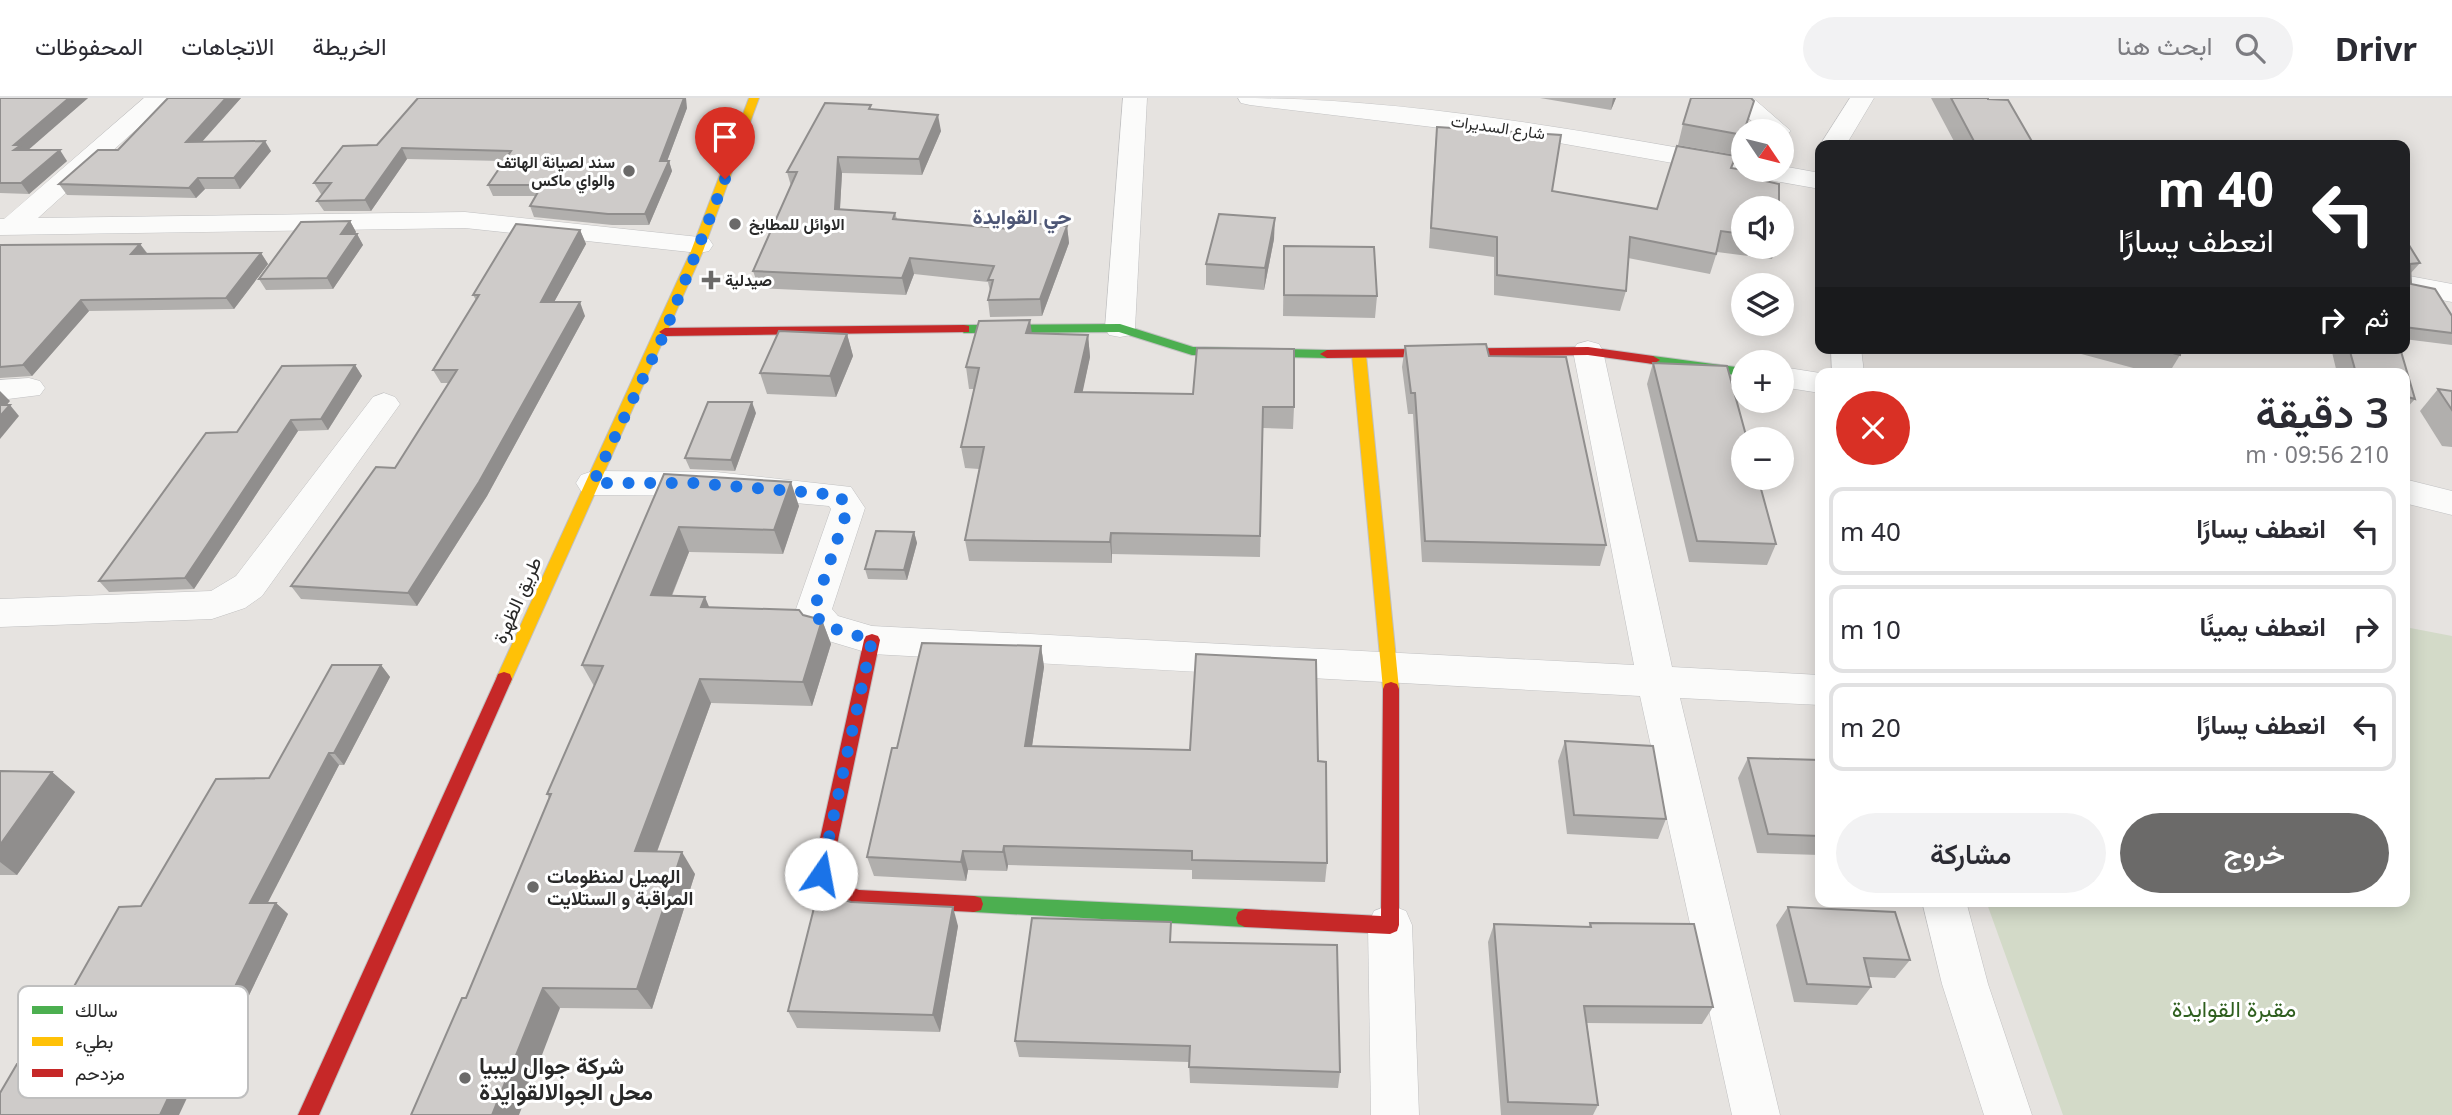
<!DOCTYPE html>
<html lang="ar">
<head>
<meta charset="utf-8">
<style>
	:root { --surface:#fff; --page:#f2f2f3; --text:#2b2b33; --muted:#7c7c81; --line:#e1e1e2; --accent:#6b6a69 }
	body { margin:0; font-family:"Noto Sans",Vazirmatn,sans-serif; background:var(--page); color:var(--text); direction:rtl; height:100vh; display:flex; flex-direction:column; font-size:26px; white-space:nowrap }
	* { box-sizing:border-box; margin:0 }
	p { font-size:23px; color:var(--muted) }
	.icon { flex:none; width:38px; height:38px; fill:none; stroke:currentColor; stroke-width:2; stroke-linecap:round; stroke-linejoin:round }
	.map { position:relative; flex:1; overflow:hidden; direction:ltr }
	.details { position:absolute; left:1815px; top:270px; width:595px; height:539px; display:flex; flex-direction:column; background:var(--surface); border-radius:14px; box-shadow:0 4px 18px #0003; direction:rtl }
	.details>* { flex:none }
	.hud { position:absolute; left:1815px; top:42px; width:595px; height:214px; border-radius:14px; box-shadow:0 4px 18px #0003; direction:rtl; background:#202124; color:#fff; overflow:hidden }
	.needle { width:46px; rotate:125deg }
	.controls { position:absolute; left:1731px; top:21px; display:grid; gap:14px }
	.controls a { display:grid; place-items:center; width:63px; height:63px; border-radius:50%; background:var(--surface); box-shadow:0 4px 18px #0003; font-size:35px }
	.pin { position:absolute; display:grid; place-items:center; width:60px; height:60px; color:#fff; margin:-72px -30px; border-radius:50% 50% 50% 0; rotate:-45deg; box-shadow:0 0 7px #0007 }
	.pin .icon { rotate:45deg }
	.me { position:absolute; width:77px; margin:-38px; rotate:12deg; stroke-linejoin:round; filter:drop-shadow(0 0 5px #0008) }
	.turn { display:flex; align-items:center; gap:24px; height:147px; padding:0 21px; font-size:32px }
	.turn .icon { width:91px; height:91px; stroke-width:2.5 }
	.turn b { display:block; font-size:49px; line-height:60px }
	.then { display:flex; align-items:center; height:66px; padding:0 21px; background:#0003; gap:14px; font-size:26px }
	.round { display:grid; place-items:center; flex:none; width:74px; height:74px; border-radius:37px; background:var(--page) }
	.summary { display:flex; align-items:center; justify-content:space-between; height:119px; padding:0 21px }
	h1 { font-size:42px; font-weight:600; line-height:52px }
	.cta { display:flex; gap:14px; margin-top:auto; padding:14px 21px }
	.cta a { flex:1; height:80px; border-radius:42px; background:var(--accent); color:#fff; font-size:28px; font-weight:600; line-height:80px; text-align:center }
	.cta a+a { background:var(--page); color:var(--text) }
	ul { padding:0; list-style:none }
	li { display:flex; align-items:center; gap:21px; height:88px; margin:0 14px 10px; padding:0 7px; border:4px solid var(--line); border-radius:14px }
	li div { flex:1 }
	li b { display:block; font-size:26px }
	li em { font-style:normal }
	header { display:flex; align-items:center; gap:42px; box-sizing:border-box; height:98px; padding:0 35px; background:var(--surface); border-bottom:2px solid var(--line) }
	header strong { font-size:33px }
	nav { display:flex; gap:38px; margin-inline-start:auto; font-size:24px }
	.search { width:490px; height:63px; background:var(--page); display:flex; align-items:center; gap:18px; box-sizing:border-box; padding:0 24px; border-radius:38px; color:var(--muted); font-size:26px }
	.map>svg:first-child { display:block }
</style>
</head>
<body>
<header>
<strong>Drivr</strong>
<div class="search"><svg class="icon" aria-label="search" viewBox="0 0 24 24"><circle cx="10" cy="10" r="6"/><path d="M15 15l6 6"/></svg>ابحث هنا</div>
<nav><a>الخريطة</a><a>الاتجاهات</a><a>المحفوظات</a></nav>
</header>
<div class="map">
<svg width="2452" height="1017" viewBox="0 0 2452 1017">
	<rect width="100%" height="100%" fill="#e6e3e0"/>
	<!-- cemetery -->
	<polygon fill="#d3dac8" points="2405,529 2452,538 2452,1017 2063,1017 1986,803 2404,803"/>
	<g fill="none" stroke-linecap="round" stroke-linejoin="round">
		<!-- street casing -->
		<g stroke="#c0c0c1" stroke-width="1">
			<g id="street">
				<polygon points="144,0 171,0 38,120 465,114 699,139 709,141 713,147 709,153 699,155 465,130 0,137 0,121 4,121"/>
				<polygon points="1123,0 1147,0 1135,230 1131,237 1120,239 1109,237 1105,230"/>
				<path d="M1238 0C1407 0 1576 32 1743 61V72H1782V68L1820 75V91L1548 43 1250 7 1241 5Z"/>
				<polygon points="1726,0 1753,0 1791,33 1782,40 1782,33 1763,33"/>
				<polygon points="1850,0 1874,0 1846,47 1820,47"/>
				<polygon points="2404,177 2452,186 2452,204 2404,195"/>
				<polygon points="1588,243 1599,246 1603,253 1672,569 1820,577 1820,607 1680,600 1780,1017 1732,1017 1640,598 872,556 812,538 795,514 831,411 829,408 716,398 593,397 581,393 576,385 581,377 593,373 716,374 851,389 865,410 832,511 838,518 872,528 1634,567 1573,253 1577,246"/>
				<polygon points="1831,250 1861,250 1864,275 1832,275"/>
				<polygon points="1782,269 1820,275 1820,295 1782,289"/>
				<polygon points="29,280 40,283 45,290 40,297 0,302 0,282"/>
				<polygon points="384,295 395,299 400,306 395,313 262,498 245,510 212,521 0,529 0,501 211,493 236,478 373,299"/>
				<polygon points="2404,381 2452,393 2452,417 2404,405"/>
				<polygon points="1922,803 1966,803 1988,886 2032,1017 1984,1017 1942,886"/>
				<polygon points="1390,807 1406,813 1412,827 1419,1017 1371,1017 1368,827 1374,813"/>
			</g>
		</g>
		<!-- fast casing -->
		<g stroke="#c0c0c1" stroke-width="2">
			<g id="fast">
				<polygon points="1120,226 1193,249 1327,252 1334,256 1327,260 1192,257 1119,234 964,235 958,231 964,227"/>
				<polygon points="1653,258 1743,270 1743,278 1648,265 1646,262"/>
				<polygon points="974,798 1245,811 1252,814 1254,820 1252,826 1245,829 974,814 967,812 965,806 967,800"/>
			</g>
		</g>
		<!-- slow casing -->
		<g stroke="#c0c0c1" stroke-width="2">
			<g id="slow">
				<polygon points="749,0 759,0 703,153 512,581 510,586 498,586 496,581 691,153"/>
				<polygon points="1359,253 1366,257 1399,591 1397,596 1385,596 1383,591 1352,257"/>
			</g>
		</g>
		<!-- jam casing -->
		<g stroke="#c0c0c1" stroke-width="2">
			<g id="jam">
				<polygon points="964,227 969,228 969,234 665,238 659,234 665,230"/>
				<polygon points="1588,249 1653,258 1660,262 1653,266 1588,257 1327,260 1320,256 1327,252"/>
				<polygon points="872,536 878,538 880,542 831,775 840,785 859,792 974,798 981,800 983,806 981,812 974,814 859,808 827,797 812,777 864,542 866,538"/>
				<polygon points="504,574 510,576 512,581 319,1017 298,1017 496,581 498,576"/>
				<polygon points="1391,584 1397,586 1399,591 1399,827 1397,833 1390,836 1245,829 1238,826 1236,820 1238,814 1245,811 1381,818 1383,591 1385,586"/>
			</g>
		</g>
		<!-- street -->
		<use href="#street" fill="#fbfbfa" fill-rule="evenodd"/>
		<!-- fast -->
		<use href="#fast" fill="#4caf50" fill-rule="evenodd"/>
		<!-- slow -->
		<use href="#slow" fill="#ffc107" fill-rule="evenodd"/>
		<!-- jam -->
		<use href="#jam" fill="#c62828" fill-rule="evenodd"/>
	</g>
	<!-- wall -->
	<g fill="#b1afad">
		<polygon points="0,0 88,0 27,52 67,63 29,96 0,95"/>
		<polygon points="168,0 241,0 202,43 271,53 240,91 205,91 196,100 67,97 59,86 118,52"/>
		<polygon points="1540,0 1616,0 1611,12"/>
		<polygon points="1931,0 1988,0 2034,47 1956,47"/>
		<polygon points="687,10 667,63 669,63 672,73 649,127 612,127 534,119 530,108 536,98 493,98 488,87 504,63 407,61 371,113 324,113 317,103 323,96 321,96 314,85 377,47"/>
		<polygon points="872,11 941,33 922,77 842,75 840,111 895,115 897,121 1009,131 1067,128 1069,145 1042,218 990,219 988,202 990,193 988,184 914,176 906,197 759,190 753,173 791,88 787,74"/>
		<polygon points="1683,26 1743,33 1743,38 1736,57 1678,47"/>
		<polygon points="1437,29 1552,93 1657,111 1732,70 1743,110 1743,149 1776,149 1772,161 1717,154 1710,176 1628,160 1626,193 1620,213 1494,197 1494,159 1429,150 1435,48"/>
		<polygon points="350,123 356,134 355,136 357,136 363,147 333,191 266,192 259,181"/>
		<polygon points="580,132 586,146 554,204 585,218 487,398 417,508 301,501 291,488 395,370 449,285 441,285 433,272 476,202 473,197"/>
		<polygon points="2404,139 2420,165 2410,176 2411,186 2452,218 2452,247 2404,241"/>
		<polygon points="1274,141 1264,192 1206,187 1206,166"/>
		<polygon points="140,146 148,156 261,155 268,166 234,211 89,213 32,278 0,280 0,147"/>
		<polygon points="1284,148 1377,198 1375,220 1283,218"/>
		<polygon points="1032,235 1088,237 1090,259 1082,294 1294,309 1293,331 1263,330 1260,459 1112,456 1112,465 969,463 965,442 979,371 965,370 961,349 974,291 969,291 966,269"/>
		<polygon points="847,236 853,258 836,299 767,296 760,275"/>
		<polygon points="1405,248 1489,258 1606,447 1600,468 1422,464 1413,316 1408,316 1402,269"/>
		<polygon points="2059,250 2181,250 2180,257 2169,275 2152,275"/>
		<polygon points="2331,250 2400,250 2415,301 2404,313 2404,275 2337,275"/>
		<polygon points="1653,265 1776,446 1767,467 1689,464 1647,286"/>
		<polygon points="355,267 362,278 328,332 298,333 194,491 109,494 99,483"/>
		<polygon points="2438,291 2452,293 2452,349 2442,348 2420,313"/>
		<polygon points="756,315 735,373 690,371 685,360"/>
		<polygon points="664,376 799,408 783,456 689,454 672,498 709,509 803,517 822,522 831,546 812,608 711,605 657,754 695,776 652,911 560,910 466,900 549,700 547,696 594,588 582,567"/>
		<polygon points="914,434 917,445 907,482 868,481 865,471"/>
		<polygon points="1041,548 1044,569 1032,648 1318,663 1327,765 1325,784 1192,781 1192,772 1008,767 1007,773 968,772 966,783 874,778 867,759 897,650"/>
		<polygon points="381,567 390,579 344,667 339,667 267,805 276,805 288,816 216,966 30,966 141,808 269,680"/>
		<polygon points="1565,643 1666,721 1658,741 1567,736 1558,663"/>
		<polygon points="1748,660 1820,662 1820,757 1757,755 1738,680"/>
		<polygon points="0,673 52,674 75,694 17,777 0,777"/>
		<polygon points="851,804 958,828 940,934 797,930 788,913"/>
		<polygon points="1788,809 1910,862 1895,880 1869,879 1871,889 1857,907 1794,904 1776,827"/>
		<polygon points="1590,825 1713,909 1702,926 1587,925 1598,1007 1593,1017 1501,1017 1488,844 1494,826 1589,829"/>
		<polygon points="1172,844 1340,974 1338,990 1190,985 1189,964 1019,959 1015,943"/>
	</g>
	<!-- shaded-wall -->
	<g fill="#908e8d">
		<polygon points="69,0 88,0 26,54 14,52 14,47"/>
		<polygon points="226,0 241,0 193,54 186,44"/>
		<polygon points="684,0 686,0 687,10 663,74 660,63"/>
		<polygon points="1613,0 1616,0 1611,12"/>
		<polygon points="938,17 941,33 922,77 919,61"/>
		<polygon points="265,43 271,53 240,91 234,80"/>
		<polygon points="402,50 407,61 371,113 365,102"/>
		<polygon points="60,52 67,63 29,96 21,85"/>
		<polygon points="838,59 842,75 839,127 835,111"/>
		<polygon points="669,63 672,73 649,127 645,116"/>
		<polygon points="198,80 205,91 196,100 189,90"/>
		<polygon points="1275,120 1274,141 1264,192 1265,170"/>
		<polygon points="350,123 356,134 347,147 341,136"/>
		<polygon points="1067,128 1069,145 1042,218 1040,201"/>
		<polygon points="580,132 586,146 547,217 541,204"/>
		<polygon points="357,136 363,147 333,191 327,180"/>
		<polygon points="140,146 148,157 131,156"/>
		<polygon points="261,155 268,166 234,211 226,200"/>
		<polygon points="910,160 914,176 906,197 902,180"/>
		<polygon points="81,202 89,213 32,278 23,267"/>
		<polygon points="580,204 585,218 487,398 417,508 408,495"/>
		<polygon points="1030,222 1033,243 1026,235"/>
		<polygon points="847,236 853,258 836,299 830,278"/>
		<polygon points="1088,237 1090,259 1078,316 1075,294"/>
		<polygon points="355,267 362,278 328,332 321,321"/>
		<polygon points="0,293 10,303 0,315"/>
		<polygon points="752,304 756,315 735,373 731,362"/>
		<polygon points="10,307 19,318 0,341 0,318"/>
		<polygon points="291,322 298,333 194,491 185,480"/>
		<polygon points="791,384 799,408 783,456 774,432"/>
		<polygon points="679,429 689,454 662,521 651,497"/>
		<polygon points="914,434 917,445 907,482 904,472"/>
		<polygon points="1111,435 1112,456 1112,465 1110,444"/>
		<polygon points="705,499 715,523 701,509"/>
		<polygon points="822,522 831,546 812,608 803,584"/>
		<polygon points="1041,548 1044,569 1029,668 1025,648"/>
		<polygon points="381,567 390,579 344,667 334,655"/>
		<polygon points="700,581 711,605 649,775 635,753"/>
		<polygon points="329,655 339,667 262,816 250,805"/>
		<polygon points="52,674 75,694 17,777 0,764 0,747"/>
		<polygon points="1004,748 1008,767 1007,773 1003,754"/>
		<polygon points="963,753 968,772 966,783 961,764"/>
		<polygon points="682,754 695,776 652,911 637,891"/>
		<polygon points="276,805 288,816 216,966 202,956"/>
		<polygon points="953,809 958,828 940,934 933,917"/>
		<polygon points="543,890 560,910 519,1017 492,1017"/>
		<polygon points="189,956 203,966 179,1017 160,1017"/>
	</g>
	<!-- building -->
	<g fill="#cecbc9" stroke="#908e8d" stroke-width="2">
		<polygon points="0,0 69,0 14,47 21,47 14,52 60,52 21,85 0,85"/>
		<polygon points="168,0 226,0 186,44 265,43 234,80 198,80 189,90 59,86 98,52 118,52"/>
		<polygon points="418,0 684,0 660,63 669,63 645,116 608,116 530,108 542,87 488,87 511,53 402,50 365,102 317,103 331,85 314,85 343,48 377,47"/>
		<polygon points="1691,0 1751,0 1754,3 1744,33 1743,33 1743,37 1683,26"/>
		<polygon points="1951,0 1988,0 1988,1 2008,2 2034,47 1976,47"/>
		<polygon points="825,5 871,7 869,11 938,17 919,61 838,59 835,111 895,115 893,121 1009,131 1012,124 1067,128 1040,201 988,202 993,182 988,182 994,168 910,160 902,180 753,173 797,74 787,74"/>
		<polygon points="1437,29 1561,37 1552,93 1657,111 1677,48 1736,58 1731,70 1757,74 1756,81 1779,86 1779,110 1743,110 1743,136 1721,133 1716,156 1630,139 1626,193 1497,177 1497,139 1431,130"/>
		<polygon points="1219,116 1275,120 1265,170 1206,166"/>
		<polygon points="350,123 341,136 357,136 327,180 259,181 301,124"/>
		<polygon points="516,126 580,132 541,204 580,204 479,384 408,495 291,488 376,369 395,370 457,272 433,272 479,197 473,197"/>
		<polygon points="2404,139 2420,165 2410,166 2411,186 2435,191 2452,218 2452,235 2404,229"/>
		<polygon points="140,146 131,156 261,155 226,200 81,202 23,267 0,269 0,147"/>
		<polygon points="1284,148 1374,149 1377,198 1284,197"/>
		<polygon points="1030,222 1026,235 1088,237 1075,294 1193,296 1197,250 1294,251 1294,309 1263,309 1260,438 1111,435 1110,444 965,442 984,349 961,349 979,270 966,269 979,223"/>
		<polygon points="779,233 847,236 830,278 760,275"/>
		<polygon points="1486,246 1489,258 1566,259 1606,447 1425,443 1415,295 1411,295 1405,248"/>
		<polygon points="2154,250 2181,250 2180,257"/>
		<polygon points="2349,250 2400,250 2415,301 2404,298 2404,275 2356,275"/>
		<polygon points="1653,265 1727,268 1747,341 1743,341 1743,380 1758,380 1776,446 1697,443"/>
		<polygon points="355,267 321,321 291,322 185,480 99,483 206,335 237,334 282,268"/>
		<polygon points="2438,291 2452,293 2452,312"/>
		<polygon points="708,304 752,304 731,362 685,360"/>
		<polygon points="0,307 10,307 0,318"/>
		<polygon points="664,376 791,384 774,432 679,429 651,497 705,499 701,509 799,512 803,517 822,522 803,584 700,581 635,753 682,754 637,891 543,890 492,1017 411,1017 462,900 466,900 551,696 547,696 603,568 582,567"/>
		<polygon points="876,433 914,434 904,472 865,471"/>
		<polygon points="922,545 1041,548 1025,648 1190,652 1196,556 1316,562 1318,663 1326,664 1327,765 1192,762 1192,753 1004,748 1003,754 963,753 961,764 867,759 892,650 897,650"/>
		<polygon points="332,567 381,567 334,655 329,655 250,805 276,805 202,956 189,956 160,1017 0,1017 0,995 17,966 30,966 119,809 141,808 216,681 269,680"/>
		<polygon points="1565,643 1653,648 1666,721 1574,717"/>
		<polygon points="1748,660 1820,662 1820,738 1768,736"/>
		<polygon points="0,673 52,674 0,747"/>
		<polygon points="818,794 851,804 953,809 933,917 788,913"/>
		<polygon points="1788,809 1895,814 1910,862 1864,860 1871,889 1807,886"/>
		<polygon points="1032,820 1171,824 1170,844 1337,847 1340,974 1189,969 1190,948 1015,943"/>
		<polygon points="1590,825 1694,826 1713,909 1584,908 1598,1007 1508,1004 1494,826 1591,829"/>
	</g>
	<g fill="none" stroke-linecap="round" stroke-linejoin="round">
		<!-- route -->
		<polyline stroke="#1a73e8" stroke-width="12" stroke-dasharray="0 21.6" points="725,81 665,234 593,385 695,385 839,397 848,410 813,514 825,528 872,542 821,776"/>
	</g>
	<!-- markers -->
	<g fill="#6b6a69" stroke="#fff" stroke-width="2.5">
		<circle cx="629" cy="73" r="7"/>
		<circle cx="735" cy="126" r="7"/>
		<path d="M707.5 171.5h7v7h7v7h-7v7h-7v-7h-7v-7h7z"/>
		<circle cx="533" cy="789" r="7"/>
		<circle cx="465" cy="980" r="7"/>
	</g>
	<g text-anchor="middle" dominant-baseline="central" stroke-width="6" stroke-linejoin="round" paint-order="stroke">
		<!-- far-street labels -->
		<g font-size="16" fill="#292929" stroke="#fff">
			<text transform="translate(1498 29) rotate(8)">شارع السديرات</text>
		</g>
		<!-- far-poi labels -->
		<g font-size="16" font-weight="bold" fill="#292929" stroke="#fff" text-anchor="start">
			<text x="615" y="64" text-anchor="end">سند لصيانة الهاتف<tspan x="615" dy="18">والواي ماكس</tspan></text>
			<text x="749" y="126">الاوائل للمطابخ</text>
			<text x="725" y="182">صيدلية</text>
		</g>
		<!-- street labels -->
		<g font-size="19" fill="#292929" stroke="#fff">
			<text transform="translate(517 502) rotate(-66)">طريق الظهرة</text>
		</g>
		<!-- poi labels -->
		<g font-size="19" font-weight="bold" fill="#292929" stroke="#fff" text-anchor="start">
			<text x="547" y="778">الهميل لمنظومات<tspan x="547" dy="22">المراقبة و الستلايت</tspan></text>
		</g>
		<!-- far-district labels -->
		<g font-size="21" font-weight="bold" fill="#4d5675" stroke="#fff">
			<text x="1022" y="118">حي القوايدة</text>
		</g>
		<!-- near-park labels -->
		<g font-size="23" fill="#2f5f1f" stroke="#fff">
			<text x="2234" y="910">مقبرة القوايدة</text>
		</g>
		<!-- near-poi labels -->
		<g font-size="23" font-weight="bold" fill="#292929" stroke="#fff" text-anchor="start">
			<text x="479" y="967">شركة جوال ليبيا<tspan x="479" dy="26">محل الجوالالقوايدة</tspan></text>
		</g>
	</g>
	<!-- legend -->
	<rect x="18" y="888" width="230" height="112" rx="10" fill="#fff" stroke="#bfbfbf" stroke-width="2"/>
	<rect x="32" y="908" width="31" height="8" fill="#4caf50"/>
	<rect x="32" y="939" width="31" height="9" fill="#ffc107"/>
	<rect x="32" y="971" width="31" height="8" fill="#c62828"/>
	<g font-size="19" fill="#292929">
		<text x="75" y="919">سالك</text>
		<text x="75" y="950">بطيء</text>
		<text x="75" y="982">مزدحم</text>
	</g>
</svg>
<div class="controls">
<a><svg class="needle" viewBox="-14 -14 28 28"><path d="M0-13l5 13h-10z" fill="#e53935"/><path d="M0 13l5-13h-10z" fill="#7c7c81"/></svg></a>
<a><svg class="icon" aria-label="sound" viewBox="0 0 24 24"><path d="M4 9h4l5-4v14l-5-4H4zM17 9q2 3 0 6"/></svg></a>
<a><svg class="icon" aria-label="layers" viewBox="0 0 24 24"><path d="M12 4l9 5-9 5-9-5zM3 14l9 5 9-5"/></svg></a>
<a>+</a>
<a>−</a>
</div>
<div class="pin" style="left:725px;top:81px;background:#d93025"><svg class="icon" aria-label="arrive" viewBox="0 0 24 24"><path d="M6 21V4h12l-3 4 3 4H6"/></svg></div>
<svg class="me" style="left:821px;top:776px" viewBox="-20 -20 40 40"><circle r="19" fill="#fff"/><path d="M0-13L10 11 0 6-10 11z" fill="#1a73e8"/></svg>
<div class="hud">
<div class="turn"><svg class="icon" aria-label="left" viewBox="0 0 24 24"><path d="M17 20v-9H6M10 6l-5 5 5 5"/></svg><div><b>40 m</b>انعطف يسارًا</div></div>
<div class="then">ثم<svg class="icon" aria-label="right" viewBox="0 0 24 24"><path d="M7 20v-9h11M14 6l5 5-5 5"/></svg></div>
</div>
<section class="details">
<div class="summary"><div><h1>3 دقيقة</h1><p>210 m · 09:56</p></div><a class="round" style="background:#d93025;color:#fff"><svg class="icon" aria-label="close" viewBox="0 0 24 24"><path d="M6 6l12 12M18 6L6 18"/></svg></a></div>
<ul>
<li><svg class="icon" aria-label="left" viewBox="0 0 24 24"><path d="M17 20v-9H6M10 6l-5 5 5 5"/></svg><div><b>انعطف يسارًا</b></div><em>40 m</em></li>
<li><svg class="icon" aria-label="right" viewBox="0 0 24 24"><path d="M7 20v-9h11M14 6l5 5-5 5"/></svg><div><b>انعطف يمينًا</b></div><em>10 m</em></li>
<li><svg class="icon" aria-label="left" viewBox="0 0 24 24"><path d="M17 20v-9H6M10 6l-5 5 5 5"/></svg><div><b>انعطف يسارًا</b></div><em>20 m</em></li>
</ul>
<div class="cta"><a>خروج</a><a>مشاركة</a></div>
</section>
</div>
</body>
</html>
